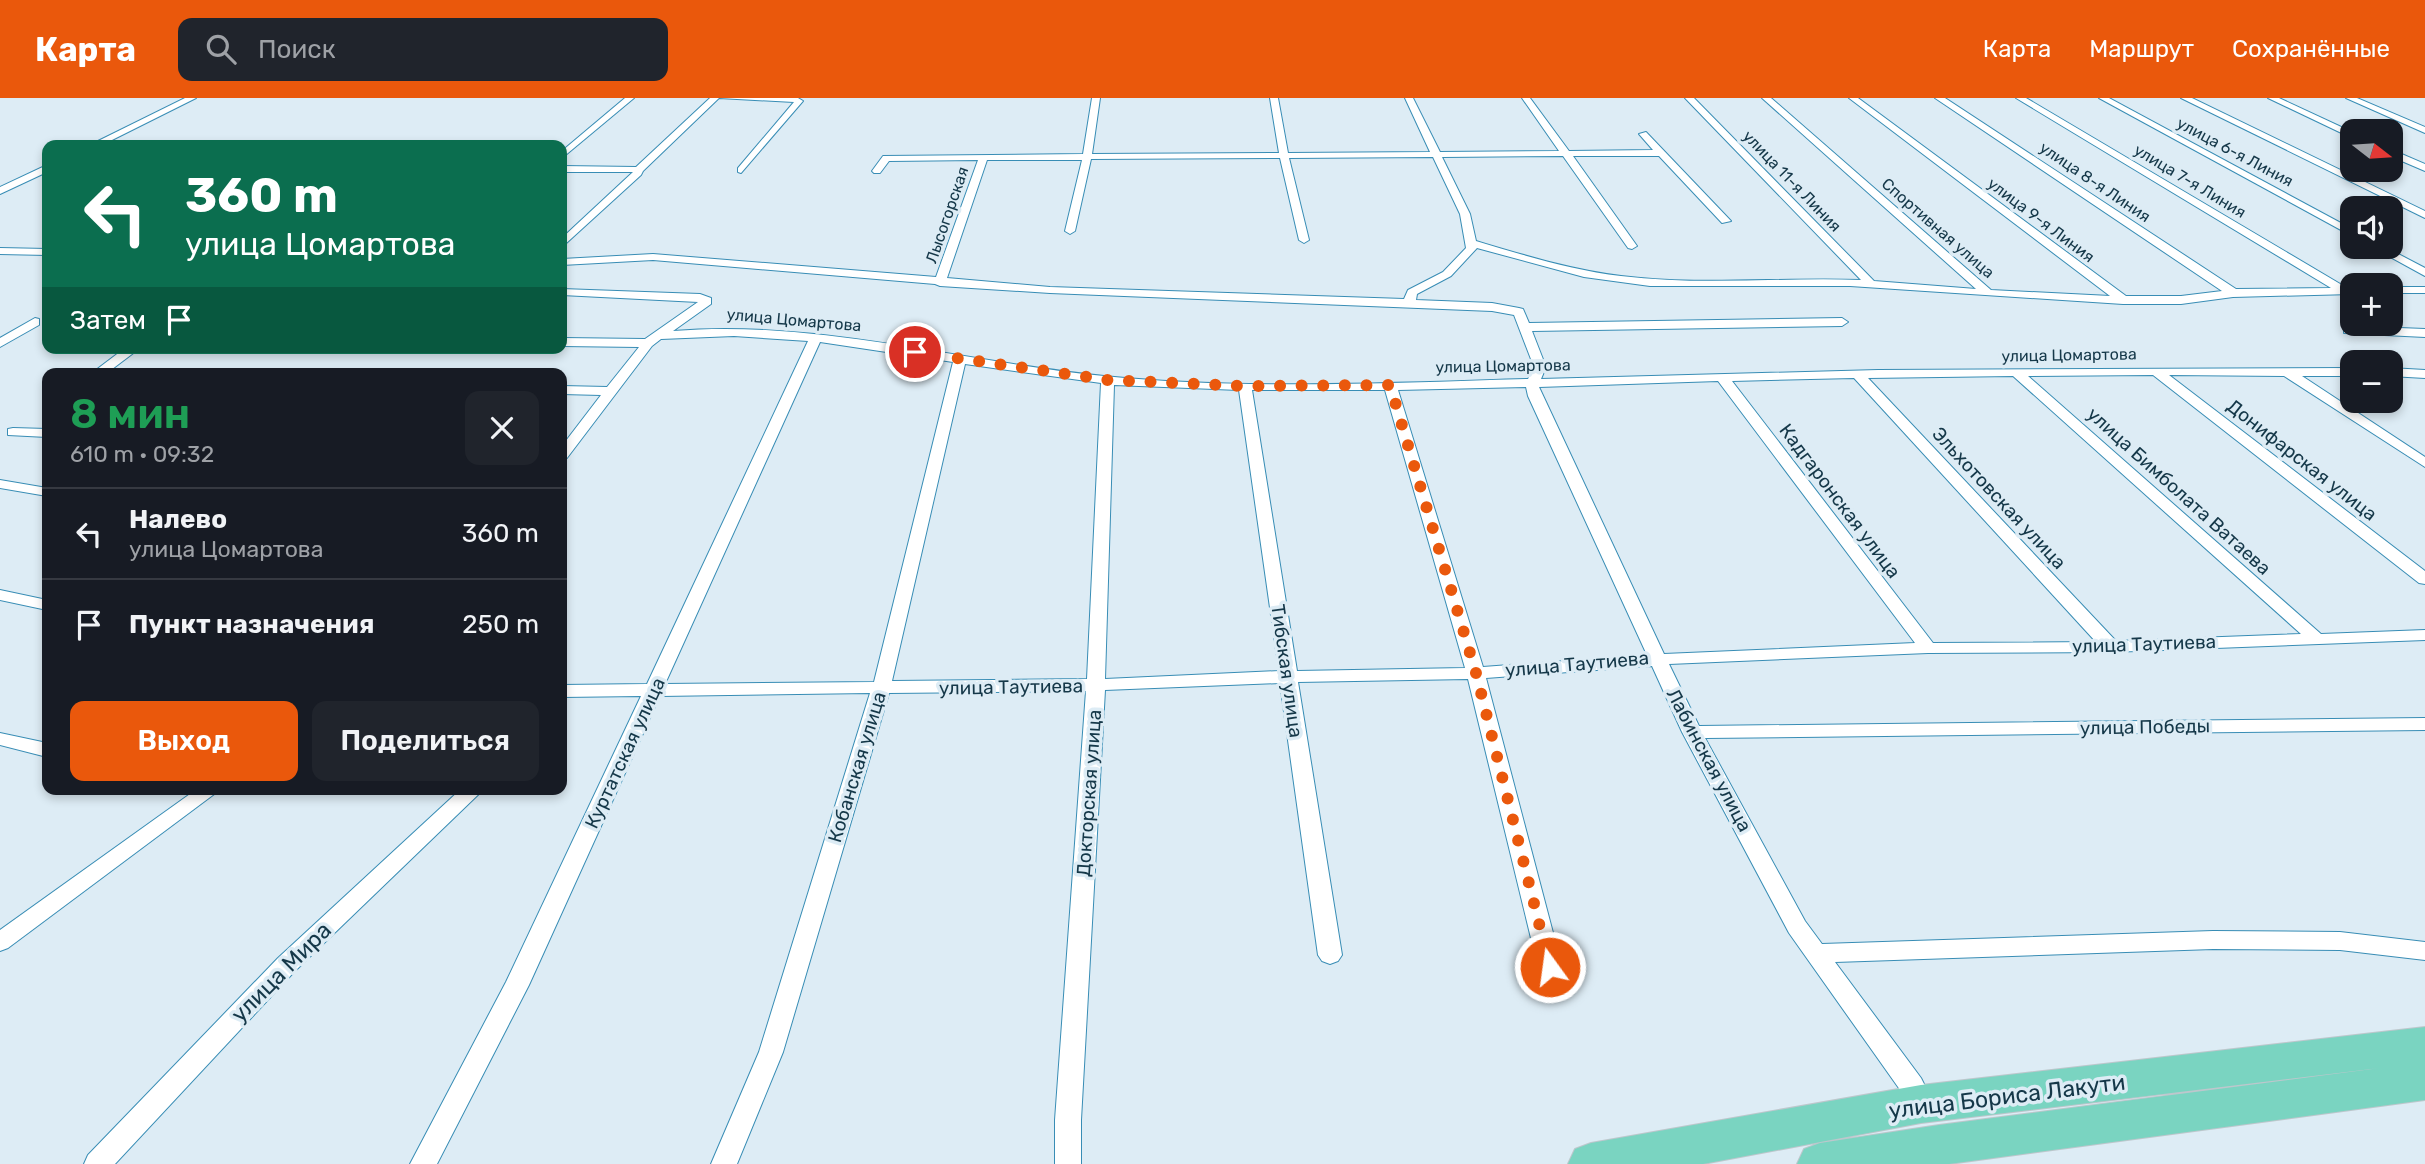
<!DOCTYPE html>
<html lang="ru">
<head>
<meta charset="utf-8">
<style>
	:root { --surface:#171b24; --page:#20242c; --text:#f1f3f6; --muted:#9ea1a6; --line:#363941; --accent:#ea580c }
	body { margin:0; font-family:Rubik,sans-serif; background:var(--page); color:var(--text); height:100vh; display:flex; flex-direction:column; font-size:26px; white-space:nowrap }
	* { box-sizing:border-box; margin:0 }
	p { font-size:23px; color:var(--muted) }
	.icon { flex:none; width:38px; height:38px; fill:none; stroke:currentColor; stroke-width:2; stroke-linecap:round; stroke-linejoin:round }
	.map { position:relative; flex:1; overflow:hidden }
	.details { position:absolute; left:42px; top:270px; width:525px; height:427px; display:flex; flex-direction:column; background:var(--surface); border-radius:14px; box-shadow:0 4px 10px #0003 }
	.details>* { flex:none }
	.guide { position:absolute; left:42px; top:42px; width:525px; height:214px; border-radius:14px; box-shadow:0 4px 10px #0003; background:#0b6e4f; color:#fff; overflow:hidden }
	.needle { width:46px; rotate:107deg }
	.controls { position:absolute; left:2340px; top:21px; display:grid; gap:14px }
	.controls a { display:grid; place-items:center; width:63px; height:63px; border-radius:14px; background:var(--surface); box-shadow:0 4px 10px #0003; font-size:35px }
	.pin { position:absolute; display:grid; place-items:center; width:60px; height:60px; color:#fff; margin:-30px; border:4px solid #fff; border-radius:50%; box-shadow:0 2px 7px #0007 }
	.me { position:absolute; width:77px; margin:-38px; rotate:346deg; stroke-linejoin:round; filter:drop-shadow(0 0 5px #0008) }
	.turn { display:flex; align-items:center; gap:24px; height:147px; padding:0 28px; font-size:32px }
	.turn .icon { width:91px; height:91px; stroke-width:2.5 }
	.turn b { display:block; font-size:49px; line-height:60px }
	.then { display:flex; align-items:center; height:66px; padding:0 28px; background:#0003; gap:14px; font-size:26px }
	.round { display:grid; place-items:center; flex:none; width:74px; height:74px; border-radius:14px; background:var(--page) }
	.headline { display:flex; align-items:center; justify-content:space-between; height:119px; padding:0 28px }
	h1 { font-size:42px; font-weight:600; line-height:52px; color:#1e9e55 }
	.button { display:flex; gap:14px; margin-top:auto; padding:14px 28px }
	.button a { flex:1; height:80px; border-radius:14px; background:var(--accent); color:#fff; font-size:28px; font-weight:600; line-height:80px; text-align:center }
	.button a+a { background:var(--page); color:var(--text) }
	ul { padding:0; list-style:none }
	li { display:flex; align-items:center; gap:21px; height:91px; padding:0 28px; border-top:2px solid var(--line) }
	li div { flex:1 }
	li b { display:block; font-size:26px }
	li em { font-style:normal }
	header { display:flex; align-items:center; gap:42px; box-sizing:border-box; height:98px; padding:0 35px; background:var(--accent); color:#fff }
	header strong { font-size:33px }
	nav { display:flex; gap:38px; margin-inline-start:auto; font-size:24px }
	.search { width:490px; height:63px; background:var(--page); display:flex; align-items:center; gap:18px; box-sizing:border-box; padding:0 24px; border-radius:14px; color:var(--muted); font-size:26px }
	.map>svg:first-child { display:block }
</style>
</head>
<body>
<header>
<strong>Карта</strong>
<div class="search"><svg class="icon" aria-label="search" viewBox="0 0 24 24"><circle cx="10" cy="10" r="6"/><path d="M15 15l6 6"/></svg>Поиск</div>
<nav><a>Карта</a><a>Маршрут</a><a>Сохранённые</a></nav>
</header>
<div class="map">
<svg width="2425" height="1066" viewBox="0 0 2425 1066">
	<rect width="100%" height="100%" fill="#ddecf5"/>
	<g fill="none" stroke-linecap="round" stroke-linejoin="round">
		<!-- minor casing -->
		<g stroke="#388db5" stroke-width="2">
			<g id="minor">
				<polygon points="185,0 196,0 102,47 90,47"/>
				<polygon points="625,0 634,0 562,60 562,53"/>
				<polygon points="710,0 798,0 803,3 741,75 738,74 738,70 794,4 719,0 643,73 641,77 562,149 562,140 633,74 562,74 562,68 636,69"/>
				<path d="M1092 0H1100L1092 56 1279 55 1270 0H1278L1288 55 1430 54 1405 0H1413L1440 54 1559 53 1522 0H1530L1569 53 1653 52 1639 36 1646 34 1731 123 1722 125 1659 58H1573L1637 148 1632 151 1628 150 1563 58 1442 59 1470 116 1476 143C1523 157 1571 172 1621 178 1700 188 1781 179 1861 182L1685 0H1694L1874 183 1976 191 1762 0H1771L1991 192 2110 198 1849 0H1858L2126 198H2181L2222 193 1935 0H1945L2236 191 2331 190 2016 0H2026L2347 190H2352V196L2233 199 2181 206H2123L1850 188H1650L1584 179 1477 150 1451 178 1417 196 1416 202 1492 205 1519 210 1523 211 1529 225 1842 220 1848 224 1842 228 1532 233 1546 269 1541 281 1878 272 2352 270V278H2302L2425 359V369L2284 278 2169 277 2425 473V486L2419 485 2153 277 2028 278 2321 536 2425 532V542L2111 554 1928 555 1669 566 1699 628 2425 620V632L1705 640 1805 823 1822 846 2213 833 2340 834 2425 844V862L2340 852 2213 851 1835 864 1921 980 1934 1006 1930 1014 1921 1017 1912 1014 1903 996 1789 835 1682 634 1652 568 1486 580 1562 869 1558 876 1550 878 1542 876 1538 869 1468 581 1298 584 1342 857 1338 863 1330 866 1322 863 1318 857 1280 585 1105 592 1081 1022V1066H1055V1022L1086 593 889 595 783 954 737 1066H711L759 954 870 595 660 598 529 887 437 1066H410L506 884 641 598 562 599V587L647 586 808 243 734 238 661 241 652 248 567 360 562 361V348L601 297 562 296V288L607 289 639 249 562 248V240L645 241 698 204 562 197V191L700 196 711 200V206L673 233C818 221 960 264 1104 278 1242 292 1389 285 1528 281L1534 269 1514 217 1492 213 1050 195 940 188 935 186 653 162 562 167V161L653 156 936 179 978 62 889 63 880 75H874L872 73 883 58 1083 56ZM1433 59 1460 116 1466 150 1443 174 1408 192 1404 201 1050 189 947 180 987 62H1082L1065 133 1070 136 1075 133 1091 61 1280 60 1299 142 1304 145 1309 142 1289 60ZM820 244 953 264 874 584 665 586ZM965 266 1101 285 1087 581 892 583ZM2013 278 2301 536 2116 543 1868 280ZM1854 280 2096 544 1933 545 1732 283ZM1718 283 1915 545 1664 556 1539 289ZM1114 287 1239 292 1279 573 1105 581ZM1526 289 1528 298 1647 557 1483 569 1398 292ZM1252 292H1385L1465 570 1297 573Z"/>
				<polygon points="2099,0 2109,0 2352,131 2352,138"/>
				<polygon points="2181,0 2192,0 2425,113 2425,120"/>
				<polygon points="2268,0 2279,0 2352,34 2352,40"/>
				<polygon points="2346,0 2357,0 2425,29 2425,35"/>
				<polygon points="2390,51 2425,66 2425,73 2390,58"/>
				<polygon points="47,67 47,74 0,96 0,89"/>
				<polygon points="2372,149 2385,149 2425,170 2425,178"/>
				<polygon points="0,150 47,151 47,157 0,156"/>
				<rect x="2390" y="189" width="35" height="6"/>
				<polygon points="35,220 39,221 39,227 0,249 0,240"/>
				<polygon points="2348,228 2425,231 2425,239 2344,235 2344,229"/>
				<polygon points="125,250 140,250 107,275 92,275"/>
				<polygon points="2390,270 2425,272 2425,280 2390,278"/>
				<polygon points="13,330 47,331 47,339 8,337 8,331"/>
				<polygon points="0,382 47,390 47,398 0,390"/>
				<polygon points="0,492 47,502 47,512 0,502"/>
				<polygon points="0,635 47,645 47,659 0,647"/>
				<polygon points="197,691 221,691 8,850 0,853 0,832"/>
				<polygon points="461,691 484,691 294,874 115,1066 84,1066 88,1057 278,860"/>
			</g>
		</g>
		<!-- primary casing -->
		<g stroke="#bdc7cc" stroke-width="2">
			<polygon id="primary" points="2425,929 2425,1002 1949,1066 1797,1066 1804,1051 1820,1045 1939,1027 2380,970 1921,1025 1703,1066 1568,1066 1575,1051 1591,1045 1921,987"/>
		</g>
		<!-- minor -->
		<use href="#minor" fill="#fff" fill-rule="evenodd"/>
		<!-- primary -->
		<use href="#primary" fill="#7ad4c1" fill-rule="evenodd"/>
	</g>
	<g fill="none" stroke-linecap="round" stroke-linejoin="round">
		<!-- route -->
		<polyline stroke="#ea580c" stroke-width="12" stroke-dasharray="0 21.6" points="915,254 1108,282 1245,288 1390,287 1476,575 1550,869"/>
	</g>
	<g text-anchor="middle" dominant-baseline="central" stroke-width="7" stroke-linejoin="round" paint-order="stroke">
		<!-- far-street labels -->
		<g font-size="16" fill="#153849" stroke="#ddecf5">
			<text transform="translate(2235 54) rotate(28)">улица 6-я Линия</text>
			<text transform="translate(1792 83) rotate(46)">улица 11-я Линия</text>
			<text transform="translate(2190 83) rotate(31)">улица 7-я Линия</text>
			<text transform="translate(2095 84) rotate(34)">улица 8-я Линия</text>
			<text transform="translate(947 117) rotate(-71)">Лысогорская</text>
			<text transform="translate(2041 122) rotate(37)">улица 9-я Линия</text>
			<text transform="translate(1938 130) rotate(41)">Спортивная улица</text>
			<text transform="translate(794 222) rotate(5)">улица Цомартова</text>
			<text transform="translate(2069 257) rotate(-1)">улица Цомартова</text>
			<text transform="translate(1503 268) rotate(-1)">улица Цомартова</text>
		</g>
		<!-- street labels -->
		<g font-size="19" fill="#153849" stroke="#ddecf5">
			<text transform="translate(2302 362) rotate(38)">Донифарская улица</text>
			<text transform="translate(2179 393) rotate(42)">улица Бимболата Ватаева</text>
			<text transform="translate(1999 400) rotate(47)">Эльхотовская улица</text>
			<text transform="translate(1840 403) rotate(53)">Кадгаронская улица</text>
			<text transform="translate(2144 546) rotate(-2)">улица Таутиева</text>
			<text transform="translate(1577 566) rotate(-5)">улица Таутиева</text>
			<text transform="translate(1287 573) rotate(82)">Тибская улица</text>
			<text transform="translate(1011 589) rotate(-1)">улица Таутиева</text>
			<text transform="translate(2145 629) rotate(-1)">улица Победы</text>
			<text transform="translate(625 655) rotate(-65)">Куртатская улица</text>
			<text transform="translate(1709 662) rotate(62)">Лабинская улица</text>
			<text transform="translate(857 669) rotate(-73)">Кобанская улица</text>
			<text transform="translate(1089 695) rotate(-86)">Докторская улица</text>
		</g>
		<!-- near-street labels -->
		<g font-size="23" fill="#153849" stroke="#ddecf5">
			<text transform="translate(281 874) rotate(-45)">улица Мира</text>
			<text transform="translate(2007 998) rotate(-7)">улица Бориса Лакути</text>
		</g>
	</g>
</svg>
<div class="controls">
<a><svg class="needle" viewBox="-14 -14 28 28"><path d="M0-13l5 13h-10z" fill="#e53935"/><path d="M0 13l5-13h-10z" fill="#9ea1a6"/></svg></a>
<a><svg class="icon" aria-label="sound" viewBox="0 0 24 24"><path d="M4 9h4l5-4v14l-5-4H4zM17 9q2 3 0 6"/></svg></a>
<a>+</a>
<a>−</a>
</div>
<div class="pin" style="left:915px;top:254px;background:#d93025"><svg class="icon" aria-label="arrive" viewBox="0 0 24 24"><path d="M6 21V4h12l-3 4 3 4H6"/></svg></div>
<svg class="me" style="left:1550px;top:869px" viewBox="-20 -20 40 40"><circle r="17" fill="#ea580c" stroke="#fff" stroke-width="3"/><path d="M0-11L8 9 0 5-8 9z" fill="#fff"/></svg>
<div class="guide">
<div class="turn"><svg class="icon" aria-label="left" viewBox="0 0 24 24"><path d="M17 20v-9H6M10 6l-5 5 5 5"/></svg><div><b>360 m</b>улица Цомартова</div></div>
<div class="then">Затем<svg class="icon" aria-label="arrive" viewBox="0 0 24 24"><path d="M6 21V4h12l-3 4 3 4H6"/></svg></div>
</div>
<section class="details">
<div class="headline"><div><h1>8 мин</h1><p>610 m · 09:32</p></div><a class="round"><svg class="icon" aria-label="close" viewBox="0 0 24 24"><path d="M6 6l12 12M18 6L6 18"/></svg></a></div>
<ul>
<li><svg class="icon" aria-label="left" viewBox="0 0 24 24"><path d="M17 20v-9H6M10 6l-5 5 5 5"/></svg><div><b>Налево</b><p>улица Цомартова</p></div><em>360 m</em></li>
<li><svg class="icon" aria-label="arrive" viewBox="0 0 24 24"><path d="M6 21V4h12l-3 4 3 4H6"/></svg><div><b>Пункт назначения</b></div><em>250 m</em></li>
</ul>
<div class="button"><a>Выход</a><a>Поделиться</a></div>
</section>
</div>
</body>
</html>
